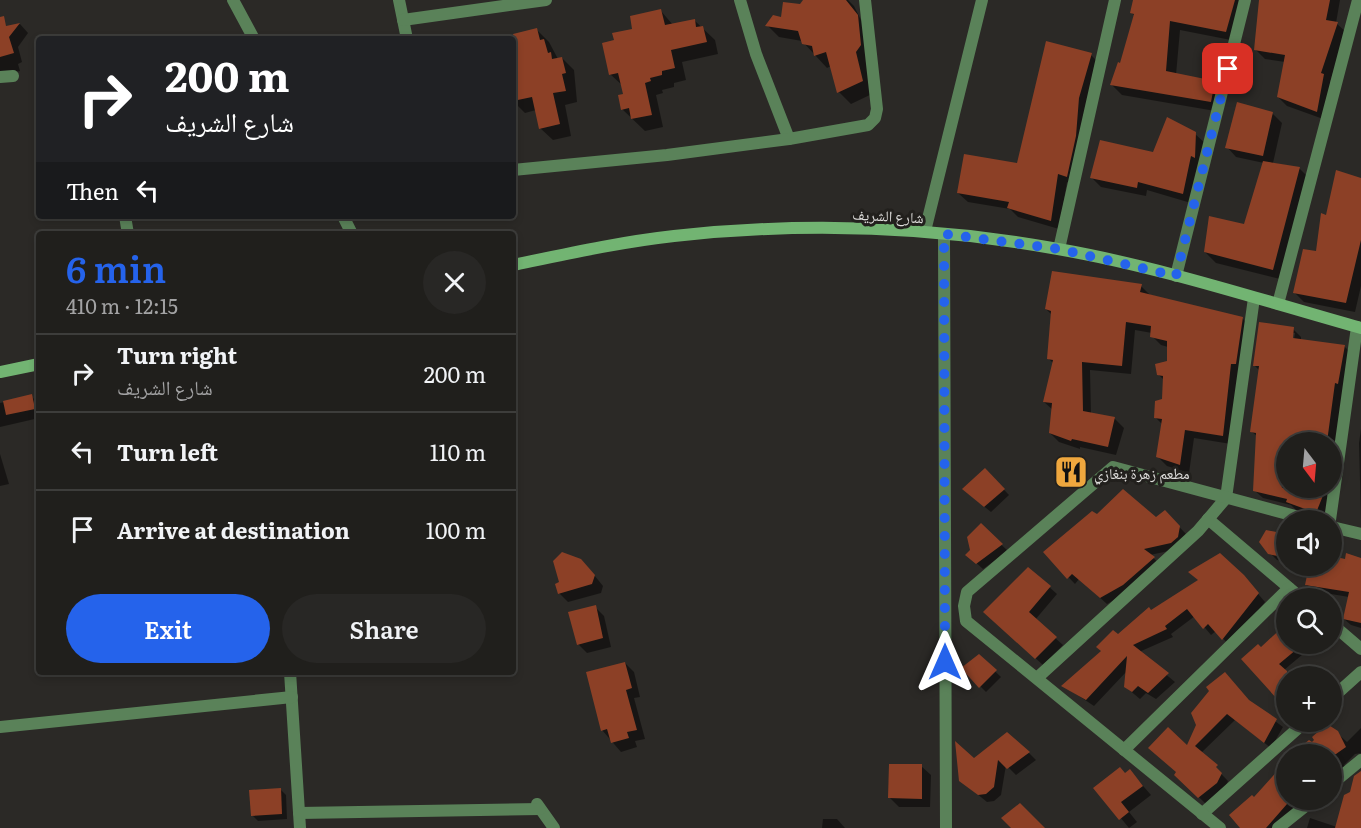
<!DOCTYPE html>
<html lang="en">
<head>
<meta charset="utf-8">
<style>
	:root { --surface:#201f1c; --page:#282725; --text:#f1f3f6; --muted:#a2a2a3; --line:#3d3d3b; --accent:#2563eb }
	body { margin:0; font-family:Literata,"Noto Naskh Arabic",serif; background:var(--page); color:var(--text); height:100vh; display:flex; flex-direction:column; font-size:22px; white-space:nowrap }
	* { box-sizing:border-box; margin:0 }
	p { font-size:20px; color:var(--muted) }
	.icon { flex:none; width:33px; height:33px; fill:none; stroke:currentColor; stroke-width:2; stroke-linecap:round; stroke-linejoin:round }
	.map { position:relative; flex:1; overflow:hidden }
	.details { position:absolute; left:36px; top:231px; width:480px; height:444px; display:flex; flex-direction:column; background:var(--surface); border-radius:6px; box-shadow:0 3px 9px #0003,0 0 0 2px var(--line) }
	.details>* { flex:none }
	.top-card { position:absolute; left:36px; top:36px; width:480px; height:183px; border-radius:6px; box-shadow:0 3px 9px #0003,0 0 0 2px var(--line); background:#202124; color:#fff; overflow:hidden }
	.needle { width:39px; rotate:164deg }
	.fabs { position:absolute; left:1276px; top:432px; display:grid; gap:12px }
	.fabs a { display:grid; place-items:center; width:66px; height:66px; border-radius:50%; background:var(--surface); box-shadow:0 3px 9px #0003,0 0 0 2px var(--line); font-size:30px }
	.pin { position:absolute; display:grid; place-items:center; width:51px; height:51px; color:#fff; margin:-26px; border-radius:12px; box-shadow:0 3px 9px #0006 }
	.me { position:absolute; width:66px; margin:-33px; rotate:0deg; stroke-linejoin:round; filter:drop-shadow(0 0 4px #0008) }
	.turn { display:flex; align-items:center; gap:21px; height:126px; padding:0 30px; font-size:27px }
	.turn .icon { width:78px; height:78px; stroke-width:2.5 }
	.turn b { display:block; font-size:42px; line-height:51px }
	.then { display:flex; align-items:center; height:57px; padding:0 30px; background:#0003; gap:12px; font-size:22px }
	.round { display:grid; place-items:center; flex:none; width:63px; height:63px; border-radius:32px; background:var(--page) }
	.overview { display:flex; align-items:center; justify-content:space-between; height:102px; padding:0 30px }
	h1 { font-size:36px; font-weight:600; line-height:45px; color:var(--accent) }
	.cta { display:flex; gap:12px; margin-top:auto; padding:12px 30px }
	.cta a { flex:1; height:69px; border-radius:36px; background:var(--accent); color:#fff; font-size:24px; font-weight:600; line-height:69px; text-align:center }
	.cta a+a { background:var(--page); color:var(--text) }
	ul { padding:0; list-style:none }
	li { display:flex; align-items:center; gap:18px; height:78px; padding:0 30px; border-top:2px solid var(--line) }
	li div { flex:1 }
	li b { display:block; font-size:22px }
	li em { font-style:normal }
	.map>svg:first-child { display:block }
</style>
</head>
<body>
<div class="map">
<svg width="1361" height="828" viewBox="0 0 1361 828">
	<rect width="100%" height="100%" fill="#2b2926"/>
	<!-- shadow -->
	<g fill="#0007" fill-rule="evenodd">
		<polygon points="805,0 848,0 854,6 861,20 870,29 874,93 851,104 839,92 831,66 827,68 802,41 779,37 767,25 783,19"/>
		<polygon points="1134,0 1240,0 1236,41 1180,30 1176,75 1214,82 1224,92 1221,112 1122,95 1112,85 1121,65 1135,16 1131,12"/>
		<polygon points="1263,0 1340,0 1336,23 1346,32 1330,82 1332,84 1326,120 1287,106 1278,97 1285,62 1265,59 1256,50"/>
		<polygon points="661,11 673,25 694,20 715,40 718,54 682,62 686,80 674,83 674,87 662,90 663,93 656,95 663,127 645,131 622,109 625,95 623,86 610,74 616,41"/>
		<polygon points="20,24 28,33 18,47 22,62 18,64 20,71 0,76 0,28"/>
		<polygon points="537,30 549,42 558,59 562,58 574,70 577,102 565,105 571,136 553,140 540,128 536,110 525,113 513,101 513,39 502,39"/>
		<polygon points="1091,55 1100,64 1076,185 1067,182 1059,229 1018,217 1010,209 968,202 958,193 1018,164"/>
		<polygon points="1273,114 1282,123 1273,163 1299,168 1310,179 1284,280 1216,263 1205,252 1245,225 1264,163 1236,157 1227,147"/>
		<polygon points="1195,134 1205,143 1191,203 1147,190 1146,196 1101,187 1092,178 1153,154"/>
		<polygon points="1361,180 1361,286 1355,312 1304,302 1295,293 1317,253 1327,217"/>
		<polygon points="384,231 388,234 376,233"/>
		<polygon points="1141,286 1150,295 1242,318 1251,327 1231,444 1194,438 1189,473 1167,466 1158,457 1163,425 1156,418 1163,400 1165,381 1158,374 1168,362 1168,347 1161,345 1152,336 1152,333 1135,330 1131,374 1090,370 1091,414 1115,419 1124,428 1116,455 1080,447 1080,449 1059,442 1050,433 1053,410 1044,402 1054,364 1049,359 1052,315 1046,309"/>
		<path d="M1293 329 1301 337V340L1344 346 1353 355 1343 391 1332 477V442H1287V488H1328L1326 494 1332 501 1324 520 1296 510 1291 505 1263 498 1254 490 1258 437 1252 432 1260 371 1254 365ZM1292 333H1295L1293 345Z"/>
		<polygon points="31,396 39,404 39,418 0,427 0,403"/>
		<polygon points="1361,429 1361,519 1359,443"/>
		<polygon points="0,454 9,484 0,486"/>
		<polygon points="985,470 1009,495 991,512 970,495"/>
		<polygon points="1165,512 1186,534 1178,549 1150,555 1160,564 1130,591 1107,604 1079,579 1075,584 1045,553 1097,516 1156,518"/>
		<polygon points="981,526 1008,551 983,569 973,560 972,551"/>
		<polygon points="1287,535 1287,562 1277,560 1270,553"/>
		<polygon points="1332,558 1346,561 1361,559 1361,628 1351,625 1344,619 1349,597 1313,591 1306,585 1310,567 1301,566 1332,566"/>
		<polygon points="1029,569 1057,594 1035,620 1063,645 1043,665 992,619"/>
		<polygon points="590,570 603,586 601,593 568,602 559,593"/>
		<polygon points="1243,576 1265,602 1230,646 1216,631 1211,635 1195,616 1171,634 1173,637 1139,652 1175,682 1156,699 1146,693 1140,699 1134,694 1126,687 1127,671 1094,706 1064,686 1118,636 1151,611"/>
		<polygon points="595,607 604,616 611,647 587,653 578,644"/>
		<polygon points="1287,625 1287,644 1315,644 1284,670 1292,676 1287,676 1287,708 1261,649"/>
		<polygon points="979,656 1001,677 986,692 963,669"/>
		<polygon points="625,663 634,672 640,697 634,698 645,739 635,741 637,747 621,752 602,730"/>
		<polygon points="1251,703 1283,727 1271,748 1235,720 1201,753 1228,781 1224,790 1206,804 1176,775 1197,725"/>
		<polygon points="1361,728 1361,753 1355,754 1344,765 1352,774 1332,790 1332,754 1295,754 1309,742 1312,744 1337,733 1347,742"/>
		<polygon points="1029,753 1036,760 1016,775 1006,765 1001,795 994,801 987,802 960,780 974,760"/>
		<polygon points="1287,763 1287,800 1309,800 1284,828 1242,828 1254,799"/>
		<polygon points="921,766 931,775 930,807 899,807 890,798"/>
		<polygon points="1130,771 1151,795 1129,812 1137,822 1129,828 1096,788"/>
		<polygon points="1361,783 1361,828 1307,828 1310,818 1337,827 1351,793"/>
		<polygon points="280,789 286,795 287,819 258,821 252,815"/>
		<polygon points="823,819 837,819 845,828 822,828"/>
	</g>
	<!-- building -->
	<g fill="#8c4026">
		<polygon points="803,0 846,0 858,15 861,45 856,52 863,81 837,93 826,52 814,56 812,46 802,44 798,31 765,26 773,15 781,17 783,2 800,4"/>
		<polygon points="1133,0 1235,0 1226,32 1170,21 1166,71 1215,81 1211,102 1110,85 1118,62 1120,63 1134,14 1130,13"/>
		<polygon points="1259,0 1330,0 1326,20 1338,22 1321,73 1324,74 1317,112 1277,97 1285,55 1254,50"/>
		<polygon points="661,9 665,25 695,19 696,27 703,26 707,42 671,50 675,68 662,71 662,75 650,78 651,81 645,83 652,115 631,119 629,108 621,110 618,95 623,94 618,73 609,75 602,43 614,40 612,33 632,29 630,16"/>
		<polygon points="4,16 6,26 20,23 9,37 14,53 0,57 0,17"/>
		<polygon points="537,28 540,40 544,39 548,53 551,52 552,59 562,57 566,73 562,74 566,91 553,93 560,124 539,129 532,97 513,101 513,34"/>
		<polygon points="1046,41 1092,53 1079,98 1076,136 1067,177 1058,174 1051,221 1007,208 1009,202 957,193 964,154 1017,163"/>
		<polygon points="1237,102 1273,112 1263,156 1225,148"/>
		<polygon points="1167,117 1196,132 1195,158 1191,156 1183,194 1138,182 1137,188 1090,178 1100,140 1153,152"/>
		<polygon points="1263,161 1300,167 1273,270 1204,252 1209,216 1244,224"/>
		<polygon points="1336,170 1361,178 1361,240 1346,303 1293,293 1303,249 1316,251 1321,213 1326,215"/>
		<polygon points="1052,271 1142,284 1140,292 1243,317 1236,364 1231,364 1223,436 1185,430 1180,465 1156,457 1162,419 1154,418 1155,401 1162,399 1163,376 1157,375 1155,364 1167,361 1167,341 1150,337 1151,326 1126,322 1122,366 1082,362 1083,411 1115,417 1108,447 1072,439 1071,441 1049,433 1052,403 1043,402 1053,360 1047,359 1051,311 1045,309"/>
		<polygon points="1259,322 1294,327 1293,338 1345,345 1338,384 1335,383 1327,442 1285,442 1279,463 1282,488 1326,488 1316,513 1286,502 1287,499 1253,491 1256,433 1250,432 1259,366 1253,366"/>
		<polygon points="32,394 35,409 6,415 3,401"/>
		<polygon points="985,468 1005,489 984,507 962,489"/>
		<polygon points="1123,489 1156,517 1165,510 1180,526 1178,537 1171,543 1144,549 1155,557 1123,585 1100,598 1072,574 1067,579 1043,552 1092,511 1097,514"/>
		<polygon points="981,523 1003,544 976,564 965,555 970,550 967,537"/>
		<polygon points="1266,530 1287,534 1287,558 1268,554 1259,542"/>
		<polygon points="562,552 581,559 595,575 592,584 558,594 555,584 559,582 553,561"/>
		<polygon points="1220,553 1244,575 1259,593 1222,640 1208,624 1203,629 1187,609 1165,626 1167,629 1133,645 1169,673 1148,693 1138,686 1132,692 1124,687 1127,656 1086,700 1061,686 1101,651 1096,647 1113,630 1118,634 1149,607 1151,610 1198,580 1188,572"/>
		<polygon points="1346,553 1361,558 1361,623 1343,619 1349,592 1305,585 1309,566 1332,566 1332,556 1345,559"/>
		<polygon points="1028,567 1051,586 1029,612 1057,637 1035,659 983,612"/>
		<polygon points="596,605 603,638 577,645 568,612"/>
		<polygon points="1287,623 1287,644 1303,644 1279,664 1287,671 1287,710 1241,659 1258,644 1261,647"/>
		<polygon points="979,654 997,670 979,688 961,668"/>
		<polygon points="625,662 632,688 626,690 637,730 627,732 629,738 611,743 607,729 601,731 586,672"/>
		<polygon points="1225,672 1249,700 1277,719 1264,743 1227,714 1195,746 1218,765 1216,767 1222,773 1217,783 1198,798 1174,775 1176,772 1148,748 1168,727 1187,745 1196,725 1191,713 1209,691 1206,687"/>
		<polygon points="1327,724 1338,731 1346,747 1336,754 1292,754 1309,740 1312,742 1314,740 1312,737"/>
		<polygon points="1007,732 1030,752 1007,769 998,760 994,787 986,794 978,795 959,781 955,741 974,758"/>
		<polygon points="889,764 922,764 922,799 888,798"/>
		<polygon points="1120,767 1125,773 1130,769 1143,786 1121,802 1129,812 1119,820 1093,788"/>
		<polygon points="1280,768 1287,772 1287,804 1266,828 1240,828 1229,815 1252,795 1254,797"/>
		<polygon points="1361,771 1361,828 1335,828 1344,795 1350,792 1354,776"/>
		<polygon points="281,788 282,814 251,816 249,790"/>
		<polygon points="1020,803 1045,828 1011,828 1001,818"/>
	</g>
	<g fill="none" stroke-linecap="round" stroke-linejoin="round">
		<!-- minor -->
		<g stroke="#5a8259" stroke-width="12">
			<polyline points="233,0 254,39"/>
			<polyline points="399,0 407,39"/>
			<polyline points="740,0 756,54 789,139"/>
			<polyline points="403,20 546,0"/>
			<polyline points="0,77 13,76"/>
			<polyline points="513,170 667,155 789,139 868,125 875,118 877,109 865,0"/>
			<polyline points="125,216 128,234"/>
			<polyline points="343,216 352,234"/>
			<polyline points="925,231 982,0"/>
			<polyline points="944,234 946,828"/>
			<polyline points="1059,249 1115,0"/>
			<polyline points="1176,276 1245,0"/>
			<polyline points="1278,304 1358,0"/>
			<polyline points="1208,519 1301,598"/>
			<polyline points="1330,520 1357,327"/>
			<polyline points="1332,527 1361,534"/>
			<polyline points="1332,624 1361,649"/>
			<polyline points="290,672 300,828"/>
			<polyline points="1037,678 1198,531 1226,498 1254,298"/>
			<polyline points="1332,698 1361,672"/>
			<polyline points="0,727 292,697"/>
			<polyline points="1124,750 1289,588"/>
			<polyline points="1332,784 1361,760"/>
			<polyline points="537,804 554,828"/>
			<polyline points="299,813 540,809"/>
			<polyline points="1202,814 1305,722"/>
			<polyline points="1220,828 966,621 964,606 967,592 1113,467 1310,520"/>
			<polyline points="1278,828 1313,800"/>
		</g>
		<!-- secondary -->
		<g stroke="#72b472" stroke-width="12">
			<path d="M513 265C566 254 620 242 674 236 802 222 931 226 1058 249 1161 267 1261 300 1361 328"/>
			<polyline points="0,372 39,364"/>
		</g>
	</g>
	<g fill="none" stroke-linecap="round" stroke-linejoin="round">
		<!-- route -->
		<polyline stroke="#2563eb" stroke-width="10" stroke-dasharray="0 18" points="945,662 944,234 1059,249 1176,276 1228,69"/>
	</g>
	<!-- icons -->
	<defs>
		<g id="restaurant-square" transform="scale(1.725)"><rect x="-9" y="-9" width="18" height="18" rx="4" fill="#efa73e" stroke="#22201d"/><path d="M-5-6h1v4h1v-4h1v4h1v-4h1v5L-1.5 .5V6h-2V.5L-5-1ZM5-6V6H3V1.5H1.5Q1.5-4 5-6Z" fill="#111"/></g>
	</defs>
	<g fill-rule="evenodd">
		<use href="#restaurant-square" x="1071" y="472"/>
	</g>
	<g text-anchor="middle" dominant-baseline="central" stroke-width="6" stroke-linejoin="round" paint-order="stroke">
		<!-- street labels -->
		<g font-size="15" fill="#dedddb" stroke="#22201d">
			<text transform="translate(888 215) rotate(3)">شارع الشريف</text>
		</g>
		<!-- poi labels -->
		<g font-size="15" fill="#dedddb" stroke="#22201d" text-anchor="start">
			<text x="1094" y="472">مطعم زهرة بنغازي</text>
		</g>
	</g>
</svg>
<div class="fabs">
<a><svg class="needle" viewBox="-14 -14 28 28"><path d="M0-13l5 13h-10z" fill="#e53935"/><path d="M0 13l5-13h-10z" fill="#a2a2a3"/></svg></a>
<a><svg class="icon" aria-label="sound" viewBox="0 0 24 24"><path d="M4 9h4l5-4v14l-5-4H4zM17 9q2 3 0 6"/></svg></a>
<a><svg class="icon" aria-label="search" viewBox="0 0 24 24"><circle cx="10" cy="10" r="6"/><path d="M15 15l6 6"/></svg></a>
<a>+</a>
<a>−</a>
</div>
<div class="pin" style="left:1228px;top:69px;background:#d93025"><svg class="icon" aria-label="arrive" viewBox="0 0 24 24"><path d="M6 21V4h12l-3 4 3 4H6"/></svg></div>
<svg class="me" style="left:945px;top:662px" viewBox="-20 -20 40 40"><path d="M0-17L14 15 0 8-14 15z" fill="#2563eb" stroke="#fff" stroke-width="4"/></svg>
<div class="top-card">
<div class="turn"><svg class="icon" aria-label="right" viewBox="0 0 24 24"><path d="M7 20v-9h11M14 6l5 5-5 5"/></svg><div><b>200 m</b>شارع الشريف</div></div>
<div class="then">Then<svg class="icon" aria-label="left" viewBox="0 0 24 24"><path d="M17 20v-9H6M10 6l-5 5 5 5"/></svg></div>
</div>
<section class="details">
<div class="overview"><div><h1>6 min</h1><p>410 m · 12:15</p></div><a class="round"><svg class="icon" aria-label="close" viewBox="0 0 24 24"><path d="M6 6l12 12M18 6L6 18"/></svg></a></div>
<ul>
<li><svg class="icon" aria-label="right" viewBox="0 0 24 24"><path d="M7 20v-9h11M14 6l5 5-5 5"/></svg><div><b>Turn right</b><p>شارع الشريف</p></div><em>200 m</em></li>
<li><svg class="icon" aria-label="left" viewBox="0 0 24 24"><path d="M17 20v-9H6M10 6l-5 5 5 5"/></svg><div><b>Turn left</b></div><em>110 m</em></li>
<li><svg class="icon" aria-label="arrive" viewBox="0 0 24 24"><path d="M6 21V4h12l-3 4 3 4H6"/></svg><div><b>Arrive at destination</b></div><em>100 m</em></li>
</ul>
<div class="cta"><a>Exit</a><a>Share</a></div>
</section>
</div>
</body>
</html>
